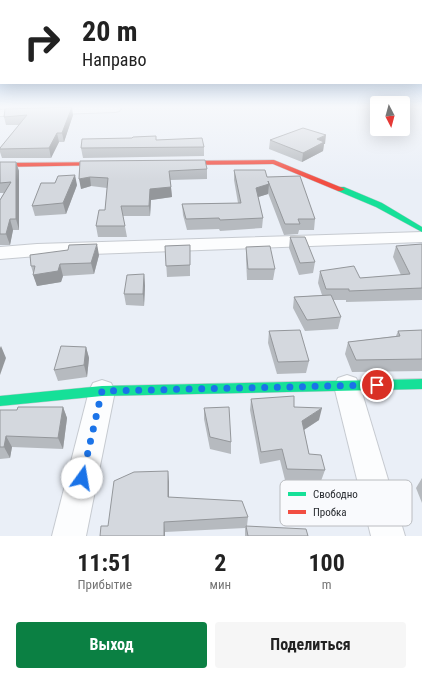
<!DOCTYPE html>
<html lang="ru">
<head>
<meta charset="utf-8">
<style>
	:root { --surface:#fff; --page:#f6f6f6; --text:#222; --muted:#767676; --accent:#0b8043 }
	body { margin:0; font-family:"Roboto Condensed",sans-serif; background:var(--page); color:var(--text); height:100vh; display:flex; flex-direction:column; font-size:15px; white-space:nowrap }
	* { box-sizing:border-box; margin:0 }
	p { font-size:13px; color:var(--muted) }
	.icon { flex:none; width:22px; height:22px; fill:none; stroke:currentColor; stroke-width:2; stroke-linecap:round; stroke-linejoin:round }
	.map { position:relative; height:536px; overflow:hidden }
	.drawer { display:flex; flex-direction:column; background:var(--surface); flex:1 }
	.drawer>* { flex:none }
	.guide { position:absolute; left:0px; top:0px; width:422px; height:84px; box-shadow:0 4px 16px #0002; background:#fff; color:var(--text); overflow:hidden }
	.needle { width:26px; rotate:174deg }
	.fabs { position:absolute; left:370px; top:96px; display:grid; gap:8px }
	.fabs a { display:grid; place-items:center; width:40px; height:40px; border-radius:4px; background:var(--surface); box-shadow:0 4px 16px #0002; font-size:20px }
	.pin { position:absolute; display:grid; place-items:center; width:34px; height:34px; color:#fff; margin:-17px; border:2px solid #fff; border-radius:50%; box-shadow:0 1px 4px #0007 }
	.me { position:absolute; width:44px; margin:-22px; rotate:13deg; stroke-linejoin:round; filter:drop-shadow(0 0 3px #0008) }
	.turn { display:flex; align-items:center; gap:14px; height:84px; padding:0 16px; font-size:18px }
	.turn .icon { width:52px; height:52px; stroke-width:2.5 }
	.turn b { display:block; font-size:28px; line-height:34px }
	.eta { display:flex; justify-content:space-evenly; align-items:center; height:68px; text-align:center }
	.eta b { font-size:24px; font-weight:700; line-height:28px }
	.cta { display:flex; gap:8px; margin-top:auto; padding:8px 16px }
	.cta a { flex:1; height:46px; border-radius:4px; background:var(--accent); color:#fff; font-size:16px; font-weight:700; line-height:46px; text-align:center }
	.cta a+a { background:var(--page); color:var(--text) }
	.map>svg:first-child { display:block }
</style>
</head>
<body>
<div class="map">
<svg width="422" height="536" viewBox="0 0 422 536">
	<rect width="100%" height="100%" fill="#eaeff7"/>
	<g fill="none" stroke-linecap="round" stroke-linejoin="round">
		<!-- street casing -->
		<g stroke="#c6cad0" stroke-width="2">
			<g id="street">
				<polygon points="99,106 117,106 121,109 119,111 115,112 0,116 0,110"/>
				<polygon points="422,232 422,242 37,256 0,259 0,247 37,244"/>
				<polygon points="347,375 356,378 360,386 405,536 371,536 334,386 338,378"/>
				<polygon points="102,380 111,383 115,391 86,536 52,536 89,391 93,383"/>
			</g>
		</g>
		<!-- fast casing -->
		<g stroke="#c6cad0" stroke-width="1">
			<g id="fast">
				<polygon points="338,187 344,187 382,203 422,227 422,232 376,207 338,191"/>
				<polygon points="422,379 422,389 102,396 0,406 0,396 102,386"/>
			</g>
		</g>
		<!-- jam casing -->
		<g stroke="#c6cad0" stroke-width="1">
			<g id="jam">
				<polygon points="274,160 345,189 341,191 338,191 273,164 175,165 172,163 175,161"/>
				<polygon points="109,162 111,163 111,165 0,167 0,163"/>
			</g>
		</g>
		<!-- street -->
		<use href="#street" fill="#fcfdfe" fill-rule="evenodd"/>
		<!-- fast -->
		<use href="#fast" fill="#16e098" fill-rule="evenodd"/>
		<!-- jam -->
		<use href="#jam" fill="#f24e42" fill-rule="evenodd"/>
	</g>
	<!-- wall -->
	<g fill="#b6babf">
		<polygon points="7,106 59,106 8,108"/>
		<polygon points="5,109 73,115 64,142 59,142 51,158 2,158 0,152 0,148 19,125 6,125 4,117"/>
		<polygon points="156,140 204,147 204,156 83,158 81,148"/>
		<polygon points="270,140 325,144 324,144 323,151 302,162 269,149"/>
		<polygon points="80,161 207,169 207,179 170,180 172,197 151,200 150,216 123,216 127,237 98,237 96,226 105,210 107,188 91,186 81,189"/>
		<polygon points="0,162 16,162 19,171 19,230 13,230 10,245 0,245 0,200 4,193 0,193"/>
		<polygon points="234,170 267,177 315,219 314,230 299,230 298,234 284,235 268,193 268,194 258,197 263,218 262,228 220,231 219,229 187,230 183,215 182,204 238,203 234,180"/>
		<polygon points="77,185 66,214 35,216 32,206"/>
		<polygon points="290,237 315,262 313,273 299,275 289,248"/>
		<polygon points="422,244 422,300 346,302 346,300 333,300 341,317 338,329 305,331 293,308 294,297 322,295 318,283 320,271 360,278 401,275 393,257 396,246"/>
		<polygon points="190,245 190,276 167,277 165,246"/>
		<polygon points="246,247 275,269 273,280 247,280 246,258"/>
		<polygon points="99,255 94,274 63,276 61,282 37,286 31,266"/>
		<polygon points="144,274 145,286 144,306 126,305 124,294"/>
		<polygon points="422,330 422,371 352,372 345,354 348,342 396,336 398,331"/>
		<polygon points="269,331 309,361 306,373 277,374 268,343"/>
		<polygon points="86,347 89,358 87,377 58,381 54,370"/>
		<polygon points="251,399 294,407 319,420 304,430 309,454 325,470 321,481 285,480 280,460 260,464 250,410"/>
		<polygon points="63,407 67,418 63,449 12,447 10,458 0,459 0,410 17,410"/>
		<polygon points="204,408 231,442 231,454 210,449 204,419"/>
		<polygon points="422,478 422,503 416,488"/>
		<polygon points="169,482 169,497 248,517 247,526 308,536 245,536 245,528 165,532 165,536 100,536"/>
	</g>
	<!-- shaded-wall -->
	<g fill="#94979b">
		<polygon points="72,107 73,115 64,142 62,133"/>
		<polygon points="57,133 59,142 51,158 49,148"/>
		<polygon points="326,135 325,144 324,144 323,151 302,162 303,153 317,139"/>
		<polygon points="16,162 19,171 19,230 16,219"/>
		<polygon points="75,175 77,185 66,214 63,203"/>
		<polygon points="90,177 91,186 81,189 79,179"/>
		<polygon points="269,184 268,194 255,198 256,188"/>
		<polygon points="171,187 172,197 151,200 150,216 149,206 150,189"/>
		<polygon points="10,219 13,230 10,245 6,234"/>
		<polygon points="97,244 99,255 94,274 91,263"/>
		<polygon points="60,264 63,276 61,282 37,286 33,275"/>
		<polygon points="144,274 145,286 144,306 143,294"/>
		<polygon points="1,346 6,358 0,375 0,348"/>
		<polygon points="86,347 89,358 87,377 84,365"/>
		<polygon points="63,407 67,418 63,449 58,438"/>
		<polygon points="322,408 319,420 299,433 302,421"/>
		<polygon points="6,436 12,447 10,458 4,447"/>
		<polygon points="168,471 169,482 169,508 168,497"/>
		<polygon points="164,522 165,532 165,536 164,536"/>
	</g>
	<!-- building -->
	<g fill="#d4d8de" stroke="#94979b">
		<polygon points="72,107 62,133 57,133 49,148 0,149 0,148 27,115 4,117 5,109"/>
		<polygon points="303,128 326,135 317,139 324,142 303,153 270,140"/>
		<polygon points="156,136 156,140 202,138 204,147 81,148 82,139 132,138 133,137"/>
		<polygon points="205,160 207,169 169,171 171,187 150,189 149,206 121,206 125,226 96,226 99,210 105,210 108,178 90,177 79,179 80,161"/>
		<polygon points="0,162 16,162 16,219 10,219 6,234 0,234 0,200 11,182 0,183"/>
		<polygon points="234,170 265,170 267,177 300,176 315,219 298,219 300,224 285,224 268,181 269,184 256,188 263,218 220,220 219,218 186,219 182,204 241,203"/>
		<polygon points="75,175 63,203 32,206 41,183 55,183 58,176"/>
		<polygon points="290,237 305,237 315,262 300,263"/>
		<polygon points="97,244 91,263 60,264 58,271 33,275 35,266 31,266 30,255 68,250 69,245"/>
		<polygon points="422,244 422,288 349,291 349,289 326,289 320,271 354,266 360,278 410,274 396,246"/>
		<polygon points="190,245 190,265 166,266 165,246"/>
		<polygon points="270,246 275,269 248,269 246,247"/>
		<polygon points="144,274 143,294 124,294 127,275"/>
		<polygon points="331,295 341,317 307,320 294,297"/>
		<polygon points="300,330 309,361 278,362 269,331"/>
		<polygon points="422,330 422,359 356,360 348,342 400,336 398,331"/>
		<polygon points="61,346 86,347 84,365 54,370"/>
		<polygon points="294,396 294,407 322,408 302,421 309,454 321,455 325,470 287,469 282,449 261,452 251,399"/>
		<polygon points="18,407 63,407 58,438 6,436 4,447 0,447 0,410 17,410"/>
		<polygon points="229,407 231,442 210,437 204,408"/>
		<polygon points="168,471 168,497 242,501 248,517 164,522 164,536 100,536 101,526 108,526 114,481 134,472"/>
		<polygon points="246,526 306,529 308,536 248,536"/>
	</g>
	<!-- sky -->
	<linearGradient id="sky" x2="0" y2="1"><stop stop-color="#85b1e5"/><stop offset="0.59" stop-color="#f6f8fb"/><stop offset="1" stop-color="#f6f8fb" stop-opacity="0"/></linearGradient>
	<rect width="422" height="181" fill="url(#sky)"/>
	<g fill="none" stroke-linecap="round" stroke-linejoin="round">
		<!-- route -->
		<polyline stroke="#1a73e8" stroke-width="7" stroke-dasharray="0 12.6" points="82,478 102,391 377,385"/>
	</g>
	<!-- legend -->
	<rect x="280" y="480" width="132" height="46" rx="6" fill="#f9fafd" stroke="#babcc0" stroke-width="1"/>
	<rect x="288" y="492" width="18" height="4" fill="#16e098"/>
	<rect x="288" y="510" width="18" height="4" fill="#f24e42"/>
	<g font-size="11" fill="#282b30">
		<text x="313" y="498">Свободно</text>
		<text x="313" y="516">Пробка</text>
	</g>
</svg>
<div class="fabs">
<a><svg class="needle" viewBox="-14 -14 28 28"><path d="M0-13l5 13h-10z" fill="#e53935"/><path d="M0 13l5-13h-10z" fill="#767676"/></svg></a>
</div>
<div class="pin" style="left:377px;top:385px;background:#d93025"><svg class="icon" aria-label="arrive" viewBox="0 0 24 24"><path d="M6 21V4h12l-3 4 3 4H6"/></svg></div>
<svg class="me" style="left:82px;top:478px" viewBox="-20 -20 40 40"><circle r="19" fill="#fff"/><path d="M0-13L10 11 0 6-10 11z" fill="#1a73e8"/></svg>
<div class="guide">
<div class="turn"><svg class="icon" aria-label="right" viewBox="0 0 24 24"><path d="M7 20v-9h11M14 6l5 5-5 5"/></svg><div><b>20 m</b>Направо</div></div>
</div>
</div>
<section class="drawer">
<div class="eta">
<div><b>11:51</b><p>Прибытие</p></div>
<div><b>2</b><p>мин</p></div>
<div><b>100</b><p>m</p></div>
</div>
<div class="cta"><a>Выход</a><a>Поделиться</a></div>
</section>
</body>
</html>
